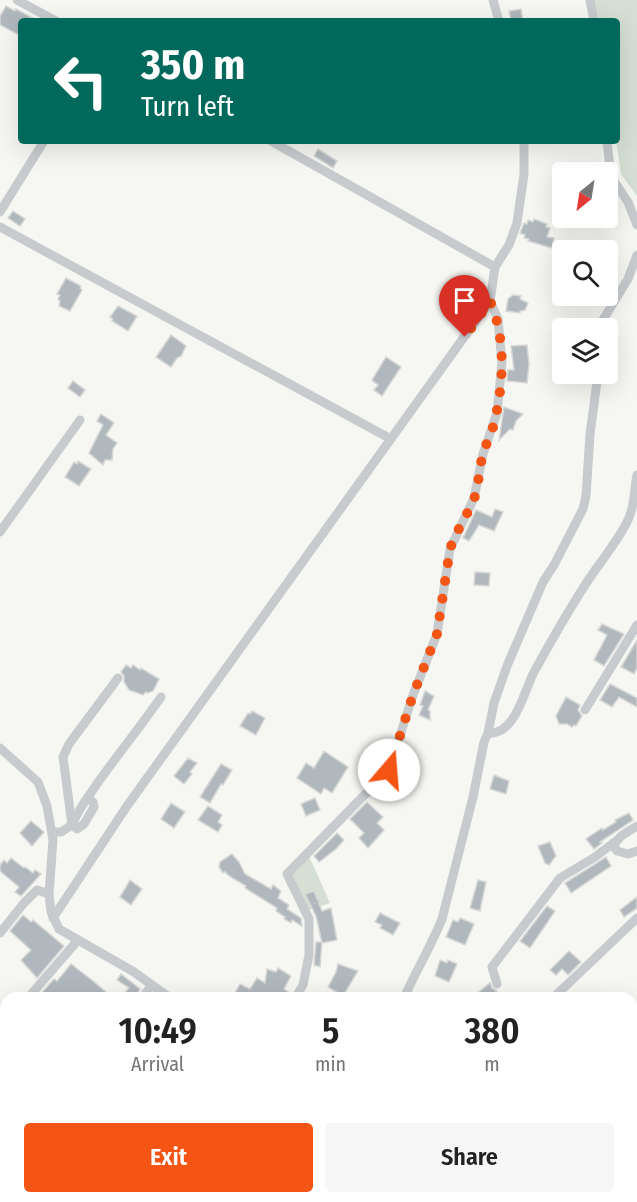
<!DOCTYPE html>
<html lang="en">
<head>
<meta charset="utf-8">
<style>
	:root { --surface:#fff; --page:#f6f6f6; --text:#222; --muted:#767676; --accent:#f45414 }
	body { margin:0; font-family:"Fira Sans Condensed",sans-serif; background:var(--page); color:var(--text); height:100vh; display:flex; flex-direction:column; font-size:22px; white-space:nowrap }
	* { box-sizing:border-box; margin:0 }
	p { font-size:20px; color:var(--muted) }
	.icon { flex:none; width:33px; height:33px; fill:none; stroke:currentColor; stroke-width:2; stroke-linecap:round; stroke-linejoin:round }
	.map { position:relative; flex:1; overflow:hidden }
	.panel { position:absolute; left:0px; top:992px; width:638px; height:212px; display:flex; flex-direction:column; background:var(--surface); border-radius:18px 18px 0 0; box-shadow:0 6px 24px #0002 }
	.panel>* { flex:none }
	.banner { position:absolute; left:18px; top:18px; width:602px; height:126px; border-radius:6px; box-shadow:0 6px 24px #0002; background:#00695c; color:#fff; overflow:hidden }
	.needle { width:39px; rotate:210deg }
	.controls { position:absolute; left:552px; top:162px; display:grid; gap:12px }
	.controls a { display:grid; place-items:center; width:66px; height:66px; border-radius:6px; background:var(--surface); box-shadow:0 6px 24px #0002; font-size:30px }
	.pin { position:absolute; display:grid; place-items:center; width:51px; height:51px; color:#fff; margin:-62px -26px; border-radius:50% 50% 50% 0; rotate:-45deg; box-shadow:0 0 6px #0007 }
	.pin .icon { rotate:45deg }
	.me { position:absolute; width:66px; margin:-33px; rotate:18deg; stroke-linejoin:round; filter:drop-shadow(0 0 4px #0008) }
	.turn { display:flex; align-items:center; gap:21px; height:126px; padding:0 24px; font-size:27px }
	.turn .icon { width:78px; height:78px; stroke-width:2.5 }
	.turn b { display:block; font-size:42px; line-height:51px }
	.eta { display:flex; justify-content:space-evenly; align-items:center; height:102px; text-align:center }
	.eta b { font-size:36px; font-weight:600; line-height:42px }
	.primary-button { display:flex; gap:12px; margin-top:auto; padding:12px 24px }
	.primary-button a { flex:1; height:69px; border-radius:6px; background:var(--accent); color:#fff; font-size:24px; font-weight:600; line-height:69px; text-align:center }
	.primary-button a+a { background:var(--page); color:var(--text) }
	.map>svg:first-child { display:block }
</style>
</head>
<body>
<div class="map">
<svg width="637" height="1202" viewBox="0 0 637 1202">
	<rect width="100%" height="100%" fill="#f6f6f2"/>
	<!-- green -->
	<g fill="#d6dfd3">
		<polygon points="594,0 637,0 637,196 621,174 619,160 616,140 616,21 599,21"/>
		<polygon points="308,854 330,903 306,911 287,874"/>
	</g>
	<!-- building -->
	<g fill="#b1b8bd" stroke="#d7d8d5" stroke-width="1.5">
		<polygon points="6,6 15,11 16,9 38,21 21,21 21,36 0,25 0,16"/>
		<polygon points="521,9 523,21 511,21 509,11"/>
		<polygon points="318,149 337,161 333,168 314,156"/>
		<polygon points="13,211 25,219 20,226 8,218"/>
		<polygon points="534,219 547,224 546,227 550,228 547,237 554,238 552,248 528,241 529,239 524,238 525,235 520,233 524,223 527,224 528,220 533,222"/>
		<polygon points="66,278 81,286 80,288 82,290 70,311 59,306 60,301 58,299 60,295 57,294"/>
		<polygon points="513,295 521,296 520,299 528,303 525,310 520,311 520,313 506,311 508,299"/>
		<polygon points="118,306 137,316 128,331 112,321 113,319 110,317"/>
		<polygon points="171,335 186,346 181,356 177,358 171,367 156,357"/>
		<polygon points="527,345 529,364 527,383 507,381 508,370 514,370 511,346"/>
		<polygon points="386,357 401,367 382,396 374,390 378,385 372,380"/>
		<polygon points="73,381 85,390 80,397 68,388"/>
		<polygon points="504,407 523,414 516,421 513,430 510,429 499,440"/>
		<polygon points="101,414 114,423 106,435 117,443 113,449 112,460 105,460 103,465 89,453 103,425 97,421"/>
		<polygon points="78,461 91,469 79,486 65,477 74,462 77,464"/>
		<polygon points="495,509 503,512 494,531 479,525 469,541 463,538 476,510 492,517"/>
		<polygon points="475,572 490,573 489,586 474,585"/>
		<polygon points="602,624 624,634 604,666 594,660 607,635 598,630"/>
		<polygon points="637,640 637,668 634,674 621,667"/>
		<polygon points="126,665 131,668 133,665 140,670 141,668 159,679 153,691 148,693 146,692 143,695 129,690 124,682 124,676 121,672"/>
		<polygon points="610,684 637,698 637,707 619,697 612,707 600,700"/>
		<polygon points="425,691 434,696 428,710 430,711 430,720 419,715 423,706 420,705"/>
		<polygon points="566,697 580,705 578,710 582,716 576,726 574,725 572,727 567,724 559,724 556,716"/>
		<polygon points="252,711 265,718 256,735 240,726 248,713 250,714"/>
		<polygon points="324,751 348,767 332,793 324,788 321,794 297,778 306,763 314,768"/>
		<polygon points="188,758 197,763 190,772 192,774 184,784 174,776"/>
		<polygon points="221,764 232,770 223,785 221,784 210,803 200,797"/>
		<polygon points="395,772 404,781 395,794 390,790 388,792 383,786"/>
		<polygon points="494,775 509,781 506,794 490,789"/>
		<polygon points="315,798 320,810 306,816 301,804"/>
		<polygon points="367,802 383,817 377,823 384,830 368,848 359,838 364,833 350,819"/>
		<polygon points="171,803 185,812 174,828 161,819"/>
		<polygon points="208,806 222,815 218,822 222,825 218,832 198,820"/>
		<polygon points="629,813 633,820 600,842 602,843 594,849 586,839 602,828 603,830 616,822 615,820"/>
		<polygon points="31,821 44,832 32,846 20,833"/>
		<polygon points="337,833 344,840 336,849 319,862 314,856"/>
		<polygon points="550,842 556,856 549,865 545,863 538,846"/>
		<polygon points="232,854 239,862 245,874 271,889 273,885 281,891 278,898 289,905 287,909 301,918 302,926 292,920 291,923 284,919 285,917 276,911 277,908 245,888 246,886 229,876 225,872 223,873 219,867 220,862"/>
		<polygon points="606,857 611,866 571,893 565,883"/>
		<polygon points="11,858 24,868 25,867 33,873 35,870 41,874 21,896 15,892 19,887 0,871 0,865 4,860 7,863"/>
		<polygon points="130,880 142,889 131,905 120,897"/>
		<polygon points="478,880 486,882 480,911 470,908"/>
		<polygon points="314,891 322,911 331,908 337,940 322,943 316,916 305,894"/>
		<polygon points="637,897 637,908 624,917 620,910"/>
		<polygon points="547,906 555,911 530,948 520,941"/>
		<polygon points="380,913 400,923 393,935 380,928 382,925 375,922"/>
		<polygon points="23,915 31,922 33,920 64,946 37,978 21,960 31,950 10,931"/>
		<polygon points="460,918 474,924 465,945 446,937 453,920 458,922"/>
		<polygon points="316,942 322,942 320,967 314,965"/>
		<polygon points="569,951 581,962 568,975 562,969 556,975 550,970"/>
		<polygon points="440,960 447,963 448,960 457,964 449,982 435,976"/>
		<polygon points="71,964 93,981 113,998 37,998 54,979 57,981"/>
		<polygon points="338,964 358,971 343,996 328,987 336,972"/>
		<polygon points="278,968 291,976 284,989 290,993 287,998 243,998 235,993 240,984 250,989 257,978 265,983 267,969 276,972"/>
		<polygon points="121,974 140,989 135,998 120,998 129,988 117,980"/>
		<polygon points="490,983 492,988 497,991 488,998 471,998"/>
	</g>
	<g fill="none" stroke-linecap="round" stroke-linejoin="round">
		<!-- path -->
		<polyline stroke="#c0c2c4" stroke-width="1.5" stroke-dasharray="3 3" stroke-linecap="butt" points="313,904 319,902 318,900"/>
		<!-- street -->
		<g stroke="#c8cbce" stroke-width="9">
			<polyline points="17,0 56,21"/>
			<polyline points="493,0 499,21"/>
			<polyline points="590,0 594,21"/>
			<polyline points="271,141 495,267"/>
			<polyline points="607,141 611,177 628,202 637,225"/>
			<polyline points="0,212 44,141"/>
			<polyline points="0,227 391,439"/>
			<polyline points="600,328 601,323 628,279 637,255"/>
			<polyline points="0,532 80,420"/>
			<polyline points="585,710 637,625"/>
			<path d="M488 733C515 736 524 691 534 672 550 643 567 613 585 585 599 563 617 543 628 520 635 506 634 490 637 475"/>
			<polyline points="0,748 38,782 47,806 53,840 49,894 51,912 59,929 134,972 170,998"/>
			<path d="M88 798 93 802 94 807 84 824 77 829 72 825C78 809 89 796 99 781 119 753 141 726 161 697"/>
			<path d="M637 826C628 832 617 836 614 847L617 851 628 854 637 851"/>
			<polyline points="53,832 61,832 72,825 63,757 69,744 118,678"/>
			<polyline points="53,918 127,806 490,301 495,267 509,245 517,223 524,174 524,141"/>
			<polyline points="0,933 24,903 37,890 49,894"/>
			<polyline points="497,984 492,967 560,878 595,857 616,841"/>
			<polyline points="28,998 78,940"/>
			<polyline points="142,998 152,985"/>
			<polyline points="295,998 303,985 309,955 309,919 287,874 389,770 413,695 437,634 450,549 474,498 483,454 497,413 502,363 498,319 490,301"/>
			<path d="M404 998C416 971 431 946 442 919L473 797 484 742 488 733 494 703 507 666 543 582 554 565 583 509 586 496 590 434 598 374"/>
			<polyline points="553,998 637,918"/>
			<polyline points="0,1031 6,1024"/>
			<polyline points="632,1060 637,1056"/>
			<polyline points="632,1162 637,1158"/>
			<polyline points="0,1183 6,1179"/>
			<polyline points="33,1197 36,1202"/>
			<polyline points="501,1197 505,1202"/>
			<polyline points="184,1202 192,1197"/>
			<polyline points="268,1202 277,1197"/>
			<polyline points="333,1202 339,1197"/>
			<polyline points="461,1202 467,1197"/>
			<polyline points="593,1202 597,1197"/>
		</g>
	</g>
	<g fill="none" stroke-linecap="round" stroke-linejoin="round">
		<!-- route -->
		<path stroke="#f45414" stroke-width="10" stroke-dasharray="0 18" d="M389 770 413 695 437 634 450 549C456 531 467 516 474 499 479 485 479 468 483 454 486 443 492 434 494 423 504 384 506 338 490 301L465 337"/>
	</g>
</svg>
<div class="controls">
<a><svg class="needle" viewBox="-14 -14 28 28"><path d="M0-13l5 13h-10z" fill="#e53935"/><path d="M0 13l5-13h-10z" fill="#767676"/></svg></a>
<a><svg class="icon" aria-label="search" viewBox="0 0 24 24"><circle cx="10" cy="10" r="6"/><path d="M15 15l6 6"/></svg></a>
<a><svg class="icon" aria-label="layers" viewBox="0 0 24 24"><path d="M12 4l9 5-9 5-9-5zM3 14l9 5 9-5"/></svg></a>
</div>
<div class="pin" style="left:465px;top:337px;background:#d93025"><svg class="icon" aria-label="arrive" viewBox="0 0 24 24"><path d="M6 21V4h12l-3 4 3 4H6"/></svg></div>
<svg class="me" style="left:389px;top:770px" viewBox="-20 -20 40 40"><circle r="19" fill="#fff"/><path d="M0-13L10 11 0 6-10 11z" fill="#f45414"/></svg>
<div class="banner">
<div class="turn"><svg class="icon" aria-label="left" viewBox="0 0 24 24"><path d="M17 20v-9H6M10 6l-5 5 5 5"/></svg><div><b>350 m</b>Turn left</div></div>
</div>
<section class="panel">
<div class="eta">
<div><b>10:49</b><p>Arrival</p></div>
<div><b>5</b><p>min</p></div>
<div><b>380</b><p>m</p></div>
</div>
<div class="primary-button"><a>Exit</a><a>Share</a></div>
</section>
</div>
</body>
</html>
